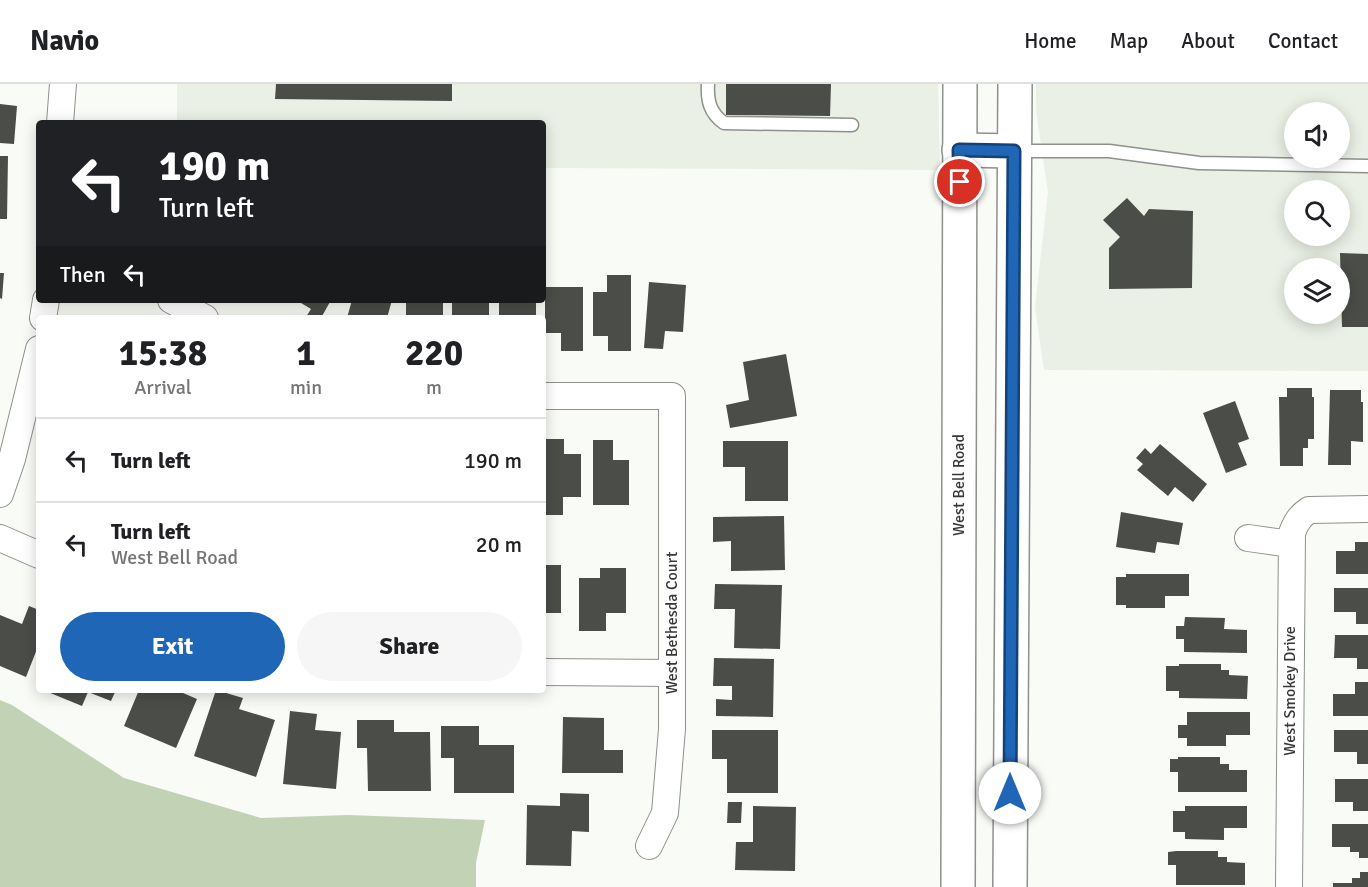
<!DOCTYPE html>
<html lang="en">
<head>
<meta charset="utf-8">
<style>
	:root { --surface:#fff; --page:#f6f6f6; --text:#202124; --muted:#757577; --line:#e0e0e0; --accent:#2066b6 }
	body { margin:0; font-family:Signika,sans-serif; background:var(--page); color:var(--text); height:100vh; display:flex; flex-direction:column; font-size:22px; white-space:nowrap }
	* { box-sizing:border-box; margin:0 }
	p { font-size:20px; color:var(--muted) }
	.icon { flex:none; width:33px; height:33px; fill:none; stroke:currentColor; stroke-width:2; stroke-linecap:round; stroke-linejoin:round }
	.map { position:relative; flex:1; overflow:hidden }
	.details { position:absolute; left:36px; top:231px; width:510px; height:378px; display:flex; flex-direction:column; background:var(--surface); border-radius:6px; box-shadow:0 3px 15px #0003 }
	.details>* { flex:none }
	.guide { position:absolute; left:36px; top:36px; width:510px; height:183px; border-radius:6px; box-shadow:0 3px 15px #0003; background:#202124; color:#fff; overflow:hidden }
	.fabs { position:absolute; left:1284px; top:18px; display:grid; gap:12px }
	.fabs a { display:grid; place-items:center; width:66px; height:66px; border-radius:50%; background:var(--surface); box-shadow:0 3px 15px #0003; font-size:30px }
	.pin { position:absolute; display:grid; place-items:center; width:51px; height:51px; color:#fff; margin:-26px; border:3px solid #fff; border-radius:50%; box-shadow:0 2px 6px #0007 }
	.me { position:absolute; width:66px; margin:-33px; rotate:0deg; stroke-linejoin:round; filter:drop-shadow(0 0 4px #0008) }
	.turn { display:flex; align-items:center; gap:21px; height:126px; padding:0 24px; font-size:27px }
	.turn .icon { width:78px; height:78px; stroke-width:2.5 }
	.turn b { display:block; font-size:42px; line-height:51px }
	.then { display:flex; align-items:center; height:57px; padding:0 24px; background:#0003; gap:12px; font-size:22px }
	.eta { display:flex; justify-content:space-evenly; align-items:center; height:102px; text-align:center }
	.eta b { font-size:36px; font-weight:700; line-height:42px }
	.action { display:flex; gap:12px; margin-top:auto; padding:12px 24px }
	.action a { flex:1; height:69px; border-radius:36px; background:var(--accent); color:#fff; font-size:24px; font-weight:700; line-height:69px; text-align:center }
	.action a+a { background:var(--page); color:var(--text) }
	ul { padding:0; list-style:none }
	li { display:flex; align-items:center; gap:18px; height:84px; padding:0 24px; border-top:2px solid var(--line) }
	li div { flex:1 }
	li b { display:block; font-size:22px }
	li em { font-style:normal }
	header { display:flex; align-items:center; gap:36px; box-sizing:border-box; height:84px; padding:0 30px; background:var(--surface); border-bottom:2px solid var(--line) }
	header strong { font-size:28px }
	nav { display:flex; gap:33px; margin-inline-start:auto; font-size:21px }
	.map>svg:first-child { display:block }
</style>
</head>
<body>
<header>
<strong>Navio</strong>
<nav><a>Home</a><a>Map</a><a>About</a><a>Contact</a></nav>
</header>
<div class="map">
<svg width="1368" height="803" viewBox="0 0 1368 803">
	<rect width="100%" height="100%" fill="#f9fbf7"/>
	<!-- built -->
	<g fill="#eaf0e5" fill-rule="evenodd">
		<polygon points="177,0 938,0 940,86 543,84 543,39 177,39"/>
		<path d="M1036 0H1368V287L1044 286 1035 223 1048 108 1036 27ZM1294 28H1340V74H1294ZM1294 106H1340V152H1294ZM1294 184H1340V230H1294Z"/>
	</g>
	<!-- green -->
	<polygon fill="#c2d3b5" points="0,616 12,621 124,694 261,734 348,731 485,736 476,779 476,803 0,803"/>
	<!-- building -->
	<g fill="#4b4d49">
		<polygon points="276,0 452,0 452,17 275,15"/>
		<polygon points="726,0 831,0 830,32 726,31"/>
		<polygon points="0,20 17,22 14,60 0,59"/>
		<polygon points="0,72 8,72 7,135 0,135"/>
		<polygon points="1127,114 1144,132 1149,125 1193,127 1192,204 1109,205 1109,164 1120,153 1103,136"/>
		<polygon points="1340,169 1368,170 1368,243 1342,243"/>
		<polygon points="0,189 4,189 2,215 0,214"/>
		<polygon points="607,191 631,191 631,267 608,267 608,252 593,252 593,208 607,208"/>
		<polygon points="649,198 686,201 683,248 665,247 663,265 644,264"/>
		<polygon points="545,203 583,203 583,267 561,267 561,249 545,249"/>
		<polygon points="296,216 331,216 321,234 306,233 311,225"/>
		<polygon points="352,216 392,216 387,234 347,234"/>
		<rect x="406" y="216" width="37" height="18"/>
		<rect x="452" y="216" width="37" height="18"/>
		<rect x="499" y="216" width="37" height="18"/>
		<polygon points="786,270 797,332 730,344 726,321 749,316 743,278"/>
		<polygon points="1287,304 1312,304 1312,313 1314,313 1314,355 1308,355 1308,364 1303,364 1303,382 1280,382 1279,313 1287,313"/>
		<polygon points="1330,306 1361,306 1361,318 1363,318 1363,358 1351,357 1351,381 1328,381"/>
		<polygon points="1235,317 1249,355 1238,359 1247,381 1226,389 1203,329"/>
		<polygon points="544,355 564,355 564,370 581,370 581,413 563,413 563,431 544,431"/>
		<polygon points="593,356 613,356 613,376 629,376 629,421 593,421"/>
		<polygon points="723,357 788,357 788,417 745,417 745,383 723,383"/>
		<polygon points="1160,360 1207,400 1193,418 1175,403 1168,412 1137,386 1143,380 1136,374 1145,364 1151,370"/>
		<polygon points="1121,428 1183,439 1179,461 1157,458 1155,469 1116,463"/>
		<polygon points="784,432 785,486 731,487 731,457 713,458 713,433"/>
		<polygon points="1355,458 1368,458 1368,490 1336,490 1336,467 1355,467"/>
		<rect x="543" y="481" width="18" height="48"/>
		<polygon points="600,484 626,484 626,529 606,529 606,547 579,547 579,494 600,494"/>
		<polygon points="1126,490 1189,490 1189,512 1165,512 1165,524 1126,524 1126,521 1116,521 1116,493 1126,493"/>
		<polygon points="715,500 782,501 780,565 734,564 735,525 714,525"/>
		<polygon points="1334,504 1368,504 1368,540 1356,540 1356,528 1334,528"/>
		<polygon points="29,522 39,526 39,560 26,593 0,582 0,531 22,540"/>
		<polygon points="1185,533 1225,534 1224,545 1247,546 1247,569 1184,568 1184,555 1176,555 1176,542 1184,542"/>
		<polygon points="1335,551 1368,551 1368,585 1357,585 1357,574 1334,574"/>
		<polygon points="714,574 774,575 773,633 716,632 716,615 732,616 732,602 713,602"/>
		<polygon points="1179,580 1221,580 1221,586 1229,586 1229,591 1248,592 1247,615 1179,614 1179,607 1166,607 1166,582 1179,582"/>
		<polygon points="1355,598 1368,598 1368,632 1333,632 1333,610 1355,610"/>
		<polygon points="43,606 116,606 111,617 88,608 82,622"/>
		<polygon points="139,606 176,606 197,615 176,664 124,642"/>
		<polygon points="216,606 243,614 239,625 275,636 256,693 194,672"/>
		<polygon points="290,627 317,630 315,646 341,648 336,705 283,700"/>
		<polygon points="1187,628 1250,628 1250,651 1226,651 1226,662 1187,662 1187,654 1178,654 1178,641 1187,641"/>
		<polygon points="563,633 604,634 604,666 623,666 623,689 562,689"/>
		<polygon points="357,636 394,636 394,648 430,648 431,707 368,707 367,664 357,664"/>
		<polygon points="441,642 479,642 479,661 514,661 514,709 454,709 454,674 441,674"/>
		<polygon points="712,646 778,646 778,709 727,709 727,675 712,675"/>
		<polygon points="1334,646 1368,646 1368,680 1357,680 1357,668 1334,668"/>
		<polygon points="1178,673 1220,673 1220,680 1229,680 1229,686 1247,686 1247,708 1178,708 1178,688 1170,688 1170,675 1178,675"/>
		<polygon points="1335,695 1368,695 1368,727 1353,727 1353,718 1335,718"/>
		<polygon points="560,709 589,710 589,748 572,747 571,782 526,781 527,721 560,722"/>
		<polygon points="728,718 742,718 741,739 727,739"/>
		<polygon points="753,722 796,723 795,787 735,786 736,758 753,758"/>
		<polygon points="1185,722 1247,722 1247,744 1224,744 1224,756 1185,755 1185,748 1173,748 1173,727 1185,727"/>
		<polygon points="1332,740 1368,740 1368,774 1359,774 1359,768 1350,768 1350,763 1332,763"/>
		<polygon points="1176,767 1218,767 1218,773 1227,773 1227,778 1245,779 1245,801 1176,801 1176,781 1168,781 1168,768"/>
		<polygon points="1360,788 1368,788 1368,803 1333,803 1333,799 1352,799 1352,794 1360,794"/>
	</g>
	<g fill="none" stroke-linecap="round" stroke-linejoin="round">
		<!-- service casing -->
		<g stroke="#8e908c" stroke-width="15">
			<g id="service">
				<path d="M708 0C707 17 710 29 724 39L852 41"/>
				<polyline points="1016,67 1109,67 1199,79 1368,82"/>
			</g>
		</g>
		<!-- minor casing -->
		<g stroke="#8e908c" stroke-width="28">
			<g id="minor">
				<polyline points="60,39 63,0"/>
				<polyline points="171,216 205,234"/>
				<polyline points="43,234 46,216"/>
				<polyline points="543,312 672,312 672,645 665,729 649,762"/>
				<polyline points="0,410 12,375 39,265"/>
				<polyline points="0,454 39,471"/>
				<polyline points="1248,454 1291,460"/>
				<polyline points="543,588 672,589"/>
				<path d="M1289 803 1292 449C1296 438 1300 432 1309 426L1368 425"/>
			</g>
		</g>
		<!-- primary casing -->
		<g stroke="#8e908c" stroke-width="36">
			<g id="primary">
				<polyline points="959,66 1014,67"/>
				<polyline points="958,803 960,0"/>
				<polyline points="1010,803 1015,0"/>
			</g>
		</g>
		<!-- service -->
		<use href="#service" stroke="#fff" stroke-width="12"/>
		<!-- minor -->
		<use href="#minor" stroke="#fff" stroke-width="26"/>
		<!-- primary -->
		<use href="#primary" stroke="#fff" stroke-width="33"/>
	</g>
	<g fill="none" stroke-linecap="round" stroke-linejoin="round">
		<!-- route casing -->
		<g stroke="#154276" stroke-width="15">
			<polyline id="route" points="960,98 959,66 1014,67 1010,709"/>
		</g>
		<!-- route -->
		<use href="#route" stroke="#2066b6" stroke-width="10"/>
	</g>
	<g text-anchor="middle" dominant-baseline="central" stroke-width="6" stroke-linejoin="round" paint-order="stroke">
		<!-- street labels -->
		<g font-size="16" fill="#373836" stroke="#fff">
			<text transform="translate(959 401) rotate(-90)">West Bell Road</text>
			<text transform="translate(672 539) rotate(-90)">West Bethesda Court</text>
			<text transform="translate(1290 607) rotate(-90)">West Smokey Drive</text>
		</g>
	</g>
</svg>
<div class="fabs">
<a><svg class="icon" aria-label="sound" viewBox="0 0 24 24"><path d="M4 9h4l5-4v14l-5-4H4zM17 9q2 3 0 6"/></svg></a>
<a><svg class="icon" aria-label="search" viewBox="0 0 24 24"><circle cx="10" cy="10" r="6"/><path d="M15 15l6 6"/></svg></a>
<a><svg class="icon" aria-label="layers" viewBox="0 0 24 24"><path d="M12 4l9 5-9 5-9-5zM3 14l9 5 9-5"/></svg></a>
</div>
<div class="pin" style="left:960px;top:98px;background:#d93025"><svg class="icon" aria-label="arrive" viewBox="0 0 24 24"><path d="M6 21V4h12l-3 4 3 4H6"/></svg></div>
<svg class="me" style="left:1010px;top:709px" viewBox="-20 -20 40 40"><circle r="19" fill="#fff"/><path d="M0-13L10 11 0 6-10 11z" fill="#2066b6"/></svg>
<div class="guide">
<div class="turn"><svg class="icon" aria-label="left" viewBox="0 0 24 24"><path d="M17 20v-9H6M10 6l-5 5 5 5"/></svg><div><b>190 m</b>Turn left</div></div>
<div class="then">Then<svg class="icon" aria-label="left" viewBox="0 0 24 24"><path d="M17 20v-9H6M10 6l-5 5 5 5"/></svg></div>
</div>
<section class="details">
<div class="eta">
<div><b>15:38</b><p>Arrival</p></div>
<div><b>1</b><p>min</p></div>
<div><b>220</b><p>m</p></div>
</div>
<ul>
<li><svg class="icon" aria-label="left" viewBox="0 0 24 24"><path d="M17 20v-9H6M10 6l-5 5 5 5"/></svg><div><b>Turn left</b></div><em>190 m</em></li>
<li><svg class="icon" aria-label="left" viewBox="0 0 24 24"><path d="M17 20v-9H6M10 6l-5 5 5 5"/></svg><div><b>Turn left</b><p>West Bell Road</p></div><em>20 m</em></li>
</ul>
<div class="action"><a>Exit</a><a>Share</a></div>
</section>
</div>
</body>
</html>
